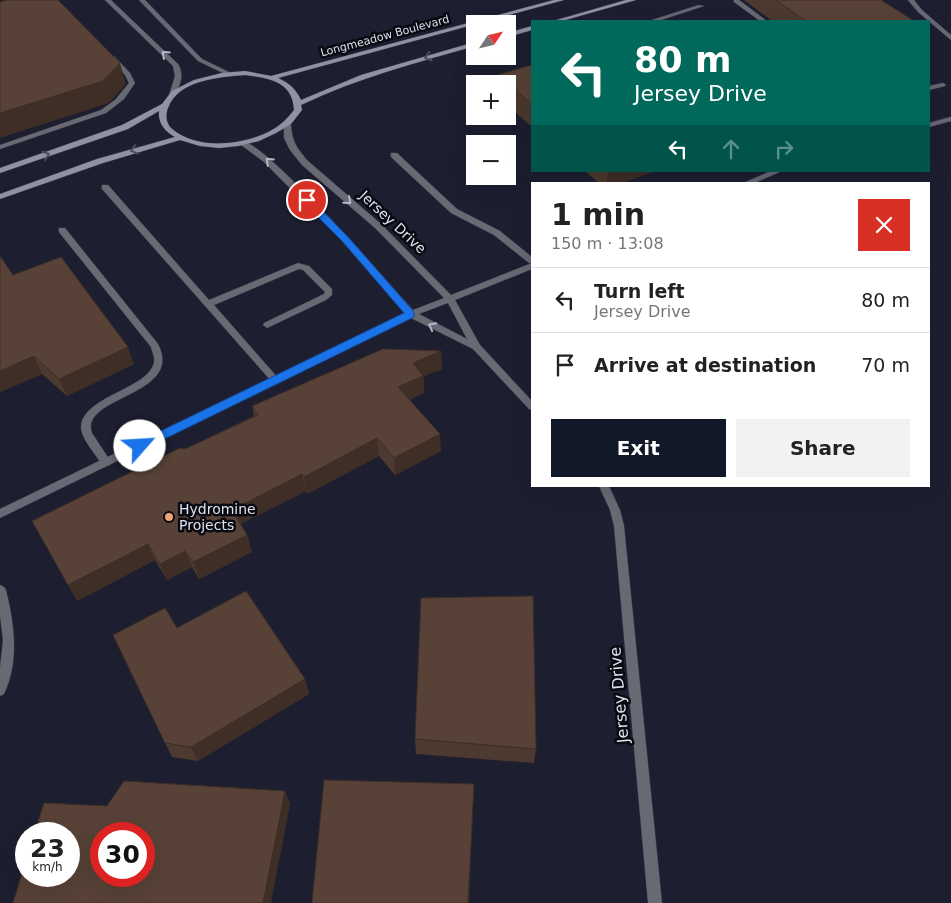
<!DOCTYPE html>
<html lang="en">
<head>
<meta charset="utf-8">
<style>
	:root { --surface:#fff; --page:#f2f2f2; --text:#222; --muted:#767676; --line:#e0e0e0; --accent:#111827 }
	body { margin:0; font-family:"DejaVu Sans",sans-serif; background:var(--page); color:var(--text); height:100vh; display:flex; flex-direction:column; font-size:19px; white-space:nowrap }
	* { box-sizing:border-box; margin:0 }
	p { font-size:16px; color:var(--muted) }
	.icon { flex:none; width:28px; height:28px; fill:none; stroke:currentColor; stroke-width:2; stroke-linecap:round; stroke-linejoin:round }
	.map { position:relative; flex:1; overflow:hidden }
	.details { position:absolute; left:531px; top:182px; width:399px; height:305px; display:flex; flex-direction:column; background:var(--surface); border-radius:0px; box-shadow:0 5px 20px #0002 }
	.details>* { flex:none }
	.hud { position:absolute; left:531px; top:20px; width:399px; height:152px; border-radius:0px; box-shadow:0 5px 20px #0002; background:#00695c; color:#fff; overflow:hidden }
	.needle { width:32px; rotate:55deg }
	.tools { position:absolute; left:466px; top:15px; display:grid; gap:10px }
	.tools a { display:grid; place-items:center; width:50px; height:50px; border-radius:0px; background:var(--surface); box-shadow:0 5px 20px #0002; font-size:25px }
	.speed { position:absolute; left:15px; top:822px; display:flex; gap:10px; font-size:25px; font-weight:700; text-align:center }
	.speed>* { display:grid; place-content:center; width:65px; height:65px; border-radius:50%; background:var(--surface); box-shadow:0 5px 20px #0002; line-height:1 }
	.speed small { font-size:12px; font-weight:400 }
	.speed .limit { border:8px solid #d22; background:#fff; color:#111 }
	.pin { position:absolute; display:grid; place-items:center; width:42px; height:42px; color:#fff; margin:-21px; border:2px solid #fff; border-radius:50%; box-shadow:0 1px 5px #0007 }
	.me { position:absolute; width:55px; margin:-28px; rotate:64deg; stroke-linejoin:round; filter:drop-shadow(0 0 4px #0008) }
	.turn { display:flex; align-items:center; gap:18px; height:105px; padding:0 20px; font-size:22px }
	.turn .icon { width:65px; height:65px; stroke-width:2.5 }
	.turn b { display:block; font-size:35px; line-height:42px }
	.lanes { display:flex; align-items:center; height:48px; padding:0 20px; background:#0003; justify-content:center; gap:25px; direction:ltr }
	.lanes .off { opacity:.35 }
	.round { display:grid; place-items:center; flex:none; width:52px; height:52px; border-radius:0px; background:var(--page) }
	.head { display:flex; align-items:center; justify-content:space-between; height:85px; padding:0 20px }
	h1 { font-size:30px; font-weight:600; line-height:38px }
	.action { display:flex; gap:10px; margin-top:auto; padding:10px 20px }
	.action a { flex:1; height:58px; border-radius:0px; background:var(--accent); color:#fff; font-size:20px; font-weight:600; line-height:58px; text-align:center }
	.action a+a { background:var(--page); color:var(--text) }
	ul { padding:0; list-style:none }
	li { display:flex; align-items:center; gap:15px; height:65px; padding:0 20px; border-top:1px solid var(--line) }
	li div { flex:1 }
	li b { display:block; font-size:19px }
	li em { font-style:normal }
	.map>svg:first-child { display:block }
</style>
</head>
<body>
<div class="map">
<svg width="951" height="903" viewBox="0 0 951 903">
	<rect width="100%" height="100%" fill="#1d1f31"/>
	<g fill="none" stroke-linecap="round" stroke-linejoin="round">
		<!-- service casing -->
		<g stroke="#383a4b" stroke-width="1">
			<g id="service">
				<polygon points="734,0 739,0 767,21 760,21 734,2"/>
				<polygon points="908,0 914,0 922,10 951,35 951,40 918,12"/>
				<polygon points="699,5 704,6 658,21 649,21"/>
				<polygon points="110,56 114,56 130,73 135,83 124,99 106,113 0,149 0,145 101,110 115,100 129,83 125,75 110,58"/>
				<polygon points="943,83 946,85 945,86 929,90 929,86"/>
				<polygon points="391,153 397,153 457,209 500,231 532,257 532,263 529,263 494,235 451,213 391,157"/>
				<polygon points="102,185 108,185 209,300 298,263 309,266 332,289 332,295 326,300 267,328 263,325 264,323 324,294 325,292 303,270 299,269 214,305 278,378 280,380 278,382 272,382 102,189"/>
				<path d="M59 228H65L158 344C185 396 79 396 92 433L111 462 110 465H102C96 454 82 440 81 428 81 396 150 389 154 362 155 357 152 352 151 347L59 232Z"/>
			</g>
		</g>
		<!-- minor casing -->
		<g stroke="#383a4b" stroke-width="1">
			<g id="minor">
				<path d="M105 0H111L178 64C185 75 180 86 174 96L169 95 175 76 173 66Z"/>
				<polygon points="139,0 145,0 202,59 231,73 231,75 227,75 198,61"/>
				<polygon points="951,117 951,121 929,127 929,123"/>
				<path d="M284 123 291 125C292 142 297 148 308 161L381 224 451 295 532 263V269L455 300 480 345 532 401V410L529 409 473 349 411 318 0 518V509L405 313 343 242 264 162 241 145V141C264 139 391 286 413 310L444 298 375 228 302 165 290 150 284 138ZM448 303 467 339 419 314Z"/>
				<polygon points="771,171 782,171 752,184 741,184"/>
				<polygon points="599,486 609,486 620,510 624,526 662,903 648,903 614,526 610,510"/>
				<path d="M0 585 4 587 6 590C14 624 20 660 4 694L0 696V668L3 640 0 615Z"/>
			</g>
		</g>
		<!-- secondary casing -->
		<g stroke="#383a4b" stroke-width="1">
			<g id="secondary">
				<path d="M554 0H564L278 78C289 83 296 89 301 100L361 75 475 42V46C416 63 357 78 301 105L302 110 291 124 276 133 259 141 238 146 219 148 200 146 180 140 103 163 0 199V194L97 159 175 137C165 131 158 124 159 111L128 129 0 173V168L122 125 162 104 172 91 194 80 222 73 245 71 271 76ZM245 75C268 78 293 81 294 110 288 118 281 125 272 130 245 145 198 151 172 129 166 124 165 115 168 108 178 80 219 77 245 75Z"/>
				<polygon points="626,0 636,0 562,21 553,21"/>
				<polygon points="532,26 532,30 508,37 508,33"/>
			</g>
		</g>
		<!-- service -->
		<use href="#service" fill="#686973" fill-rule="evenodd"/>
		<!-- minor -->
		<use href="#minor" fill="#686973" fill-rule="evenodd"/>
		<!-- secondary -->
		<use href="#secondary" fill="#9092a3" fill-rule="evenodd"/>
	</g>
	<!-- wall -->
	<g fill="#4c392f">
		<polygon points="744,0 881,0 914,21 772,21"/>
		<polygon points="532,65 532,127 508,106 508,84 497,84 497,75"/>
		<polygon points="585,171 654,171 620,184 600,184"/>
		<polygon points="13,275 134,364 67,396 42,374 0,392"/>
		<polygon points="441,351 442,369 424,376 424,393 409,400 441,451 395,475 379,456 307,494 306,491 240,524 247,535 252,552 199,579 192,567 167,580 155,560 77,601 185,449 254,416 252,406"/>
		<polygon points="177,628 305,679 309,694 198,761 172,757 165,743"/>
		<polygon points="415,739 536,749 534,763 416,754"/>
	</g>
	<!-- shaded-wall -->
	<g fill="#3e2e26">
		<polygon points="120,63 126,84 109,103 0,138 0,113"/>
		<polygon points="608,171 654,171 620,184 606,184"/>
		<polygon points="128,347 134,364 67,396 59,379"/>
		<polygon points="441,351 442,369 424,376 424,393 399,405 398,387 413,363"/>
		<polygon points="34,356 42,374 0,392 0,371"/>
		<polygon points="440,434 441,451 395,475 394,458"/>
		<polygon points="377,438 379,456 307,494 304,477"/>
		<polygon points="302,474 306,491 237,526 232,510"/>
		<polygon points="247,535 252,552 199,579 193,562"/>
		<polygon points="148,544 155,560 77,601 68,585"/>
		<polygon points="185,551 192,567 167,580 160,564"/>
		<polygon points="305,679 309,694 198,761 191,747"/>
		<polygon points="474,784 469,903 468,903"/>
		<polygon points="285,791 290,804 271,903 263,903"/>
	</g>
	<!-- building -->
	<g fill="#584237" stroke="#3e2e26" fill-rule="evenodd">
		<polygon points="7,0 58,0 120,63 103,81 0,113 0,2"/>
		<polygon points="776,0 881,0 914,21 806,21"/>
		<polygon points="532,65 532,104 497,75"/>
		<polygon points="0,256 13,275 61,257 128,347 59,379 34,356 0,371"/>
		<polygon points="383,349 441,351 413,363 423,376 398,387 440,434 394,458 377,438 304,477 302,474 232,510 247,535 193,562 185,551 160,564 148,544 68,585 32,521 180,448 185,449 258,415 252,406"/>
		<polygon points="246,591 305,679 191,747 165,743 113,635 165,608 177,628"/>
		<polygon points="533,596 536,749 415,739 421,598"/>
		<polygon points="324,780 474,784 468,903 312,903"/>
		<path d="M124 781 285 791 263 903H13L26 860V876H69V834H34L44 803 107 806ZM101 834H144V876H101Z"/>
	</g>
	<!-- one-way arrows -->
	<defs><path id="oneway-chevron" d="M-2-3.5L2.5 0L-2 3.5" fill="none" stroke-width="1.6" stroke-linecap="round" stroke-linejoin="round" transform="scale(1.25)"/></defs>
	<g stroke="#b5b7c3">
		<use href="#oneway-chevron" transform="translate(165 54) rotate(-137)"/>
		<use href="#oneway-chevron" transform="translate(269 161) rotate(-137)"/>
		<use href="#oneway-chevron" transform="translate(348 201) rotate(41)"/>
		<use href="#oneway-chevron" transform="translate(432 326) rotate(-152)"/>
	</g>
	<g stroke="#4c4e5a">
		<use href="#oneway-chevron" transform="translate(428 57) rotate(164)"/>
		<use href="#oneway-chevron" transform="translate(134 150) rotate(163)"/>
		<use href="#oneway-chevron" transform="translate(46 155) rotate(-19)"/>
	</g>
	<!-- route -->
	<polygon fill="#1a73e8" stroke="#114b97" points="307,197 310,198 349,238 414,312 414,317 144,449 136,449 134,446 136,443 404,313 343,242 303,202 302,200"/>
	<!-- markers -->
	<circle fill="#f0a278" stroke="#090912" stroke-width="2" cx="169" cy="517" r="5"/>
	<g text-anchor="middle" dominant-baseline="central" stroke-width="5" stroke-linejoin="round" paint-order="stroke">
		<!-- far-street labels -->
		<g font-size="11" fill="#dfe1ee" stroke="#090912">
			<text transform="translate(385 36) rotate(-15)">Longmeadow Boulevard</text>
		</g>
		<!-- street labels -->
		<g font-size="14" fill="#dfe1ee" stroke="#090912">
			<text transform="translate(393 222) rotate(43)">Jersey Drive</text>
		</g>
		<!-- poi labels -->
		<g font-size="14" fill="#dfe1ee" stroke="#090912" text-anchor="start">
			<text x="179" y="509">Hydromine<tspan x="179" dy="16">Projects</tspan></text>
		</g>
		<!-- near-street labels -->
		<g font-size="16" fill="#dfe1ee" stroke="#090912">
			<text transform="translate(619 695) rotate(-95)">Jersey Drive</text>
		</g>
	</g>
</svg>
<div class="tools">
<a><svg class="needle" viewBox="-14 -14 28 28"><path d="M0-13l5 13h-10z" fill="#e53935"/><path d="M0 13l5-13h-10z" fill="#767676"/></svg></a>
<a>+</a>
<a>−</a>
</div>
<div class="speed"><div>23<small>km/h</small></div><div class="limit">30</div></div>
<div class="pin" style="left:307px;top:200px;background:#d93025"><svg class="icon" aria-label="arrive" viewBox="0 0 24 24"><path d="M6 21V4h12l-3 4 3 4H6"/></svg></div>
<svg class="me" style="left:140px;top:446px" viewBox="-20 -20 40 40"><circle r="19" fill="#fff"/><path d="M0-13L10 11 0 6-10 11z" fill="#1a73e8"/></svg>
<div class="hud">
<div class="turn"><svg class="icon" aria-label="left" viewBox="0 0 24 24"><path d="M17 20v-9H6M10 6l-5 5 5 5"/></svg><div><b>80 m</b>Jersey Drive</div></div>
<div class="lanes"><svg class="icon" aria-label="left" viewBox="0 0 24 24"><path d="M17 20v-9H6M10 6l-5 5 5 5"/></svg><svg class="icon off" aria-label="ahead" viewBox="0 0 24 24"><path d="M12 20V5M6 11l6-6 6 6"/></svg><svg class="icon off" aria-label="right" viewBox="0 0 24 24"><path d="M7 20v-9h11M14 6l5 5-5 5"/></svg></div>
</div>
<section class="details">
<div class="head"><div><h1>1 min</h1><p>150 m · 13:08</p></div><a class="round" style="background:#d93025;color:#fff"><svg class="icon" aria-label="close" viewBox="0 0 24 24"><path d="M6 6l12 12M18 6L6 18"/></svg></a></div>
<ul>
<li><svg class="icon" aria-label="left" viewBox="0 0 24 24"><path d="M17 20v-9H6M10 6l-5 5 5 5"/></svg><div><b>Turn left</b><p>Jersey Drive</p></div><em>80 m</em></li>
<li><svg class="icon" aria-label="arrive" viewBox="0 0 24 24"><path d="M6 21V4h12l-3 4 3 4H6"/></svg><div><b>Arrive at destination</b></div><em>70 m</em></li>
</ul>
<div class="action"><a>Exit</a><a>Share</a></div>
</section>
</div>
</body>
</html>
